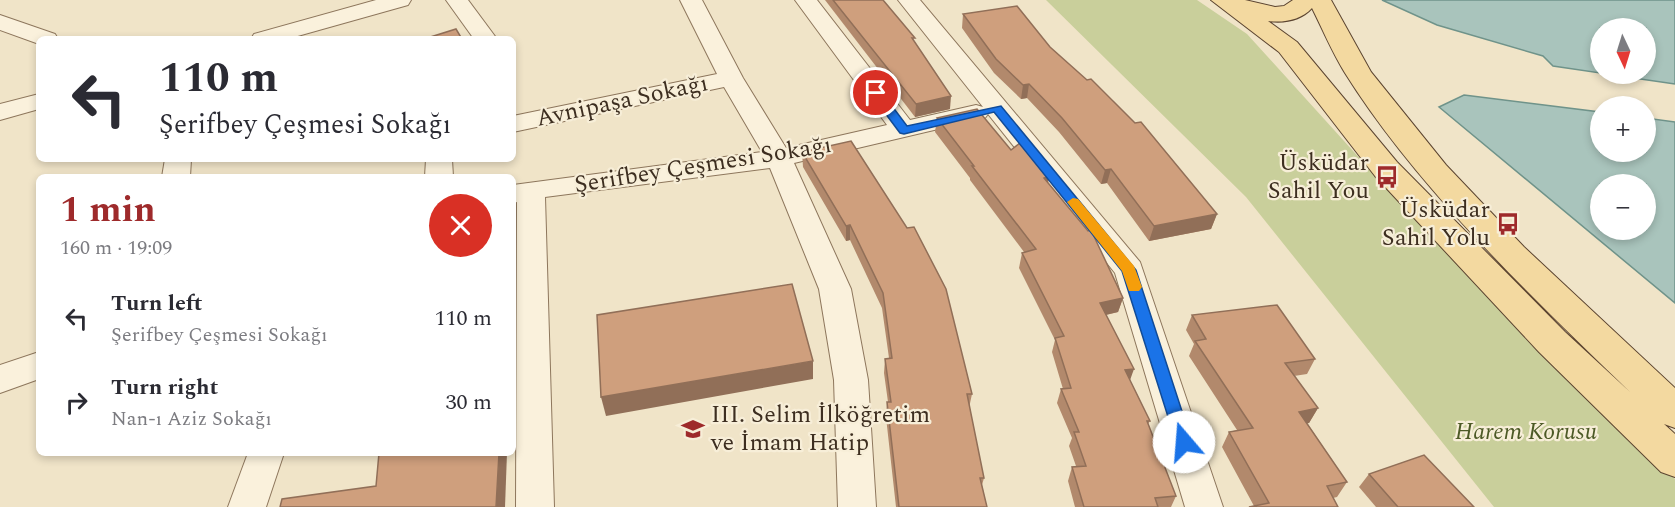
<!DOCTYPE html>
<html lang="en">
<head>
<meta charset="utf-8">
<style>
	:root { --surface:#fff; --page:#f7f7f7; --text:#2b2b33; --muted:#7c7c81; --accent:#9e2a2b }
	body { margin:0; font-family:Spectral,serif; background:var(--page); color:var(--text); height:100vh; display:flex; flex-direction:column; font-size:22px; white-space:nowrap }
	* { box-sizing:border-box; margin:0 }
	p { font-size:20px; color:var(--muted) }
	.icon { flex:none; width:33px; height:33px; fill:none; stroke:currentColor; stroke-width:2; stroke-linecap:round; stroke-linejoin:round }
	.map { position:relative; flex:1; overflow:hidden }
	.sheet { position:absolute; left:36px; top:174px; width:480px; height:282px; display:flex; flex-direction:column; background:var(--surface); border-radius:9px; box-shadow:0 3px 9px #0003 }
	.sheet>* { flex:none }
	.hud { position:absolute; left:36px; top:36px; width:480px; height:126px; border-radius:9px; box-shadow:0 3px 9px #0003; background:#fff; color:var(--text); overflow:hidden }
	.needle { width:39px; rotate:176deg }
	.fabs { position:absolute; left:1590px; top:18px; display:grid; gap:12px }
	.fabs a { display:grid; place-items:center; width:66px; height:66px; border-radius:50%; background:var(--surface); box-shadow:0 3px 9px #0003; font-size:30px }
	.pin { position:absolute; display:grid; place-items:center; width:51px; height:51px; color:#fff; margin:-26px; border:3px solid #fff; border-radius:50%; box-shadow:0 2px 6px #0007 }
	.me { position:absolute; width:66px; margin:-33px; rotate:342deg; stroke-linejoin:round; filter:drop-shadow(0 0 4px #0008) }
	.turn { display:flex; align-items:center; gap:21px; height:126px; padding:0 24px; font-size:27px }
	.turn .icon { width:78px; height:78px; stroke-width:2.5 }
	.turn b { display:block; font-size:42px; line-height:51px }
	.round { display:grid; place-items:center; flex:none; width:63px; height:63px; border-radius:32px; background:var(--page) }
	.headline { display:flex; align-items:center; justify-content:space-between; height:102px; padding:0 24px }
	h1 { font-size:36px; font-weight:700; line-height:45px; color:var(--accent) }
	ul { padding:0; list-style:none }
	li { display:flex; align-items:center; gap:18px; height:84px; padding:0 24px }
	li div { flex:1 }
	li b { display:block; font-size:22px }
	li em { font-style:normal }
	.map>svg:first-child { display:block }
</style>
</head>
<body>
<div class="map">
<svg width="1675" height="507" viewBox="0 0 1675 507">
	<rect width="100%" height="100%" fill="#f0e4c8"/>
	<!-- green -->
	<polygon fill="#c9cf9b" points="1046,0 1197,0 1247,34 1373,173 1675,479 1675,507 1494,507 1246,197"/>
	<!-- water -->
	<g fill="#a9c4bc" stroke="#6f938a" stroke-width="1.5" fill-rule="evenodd">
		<polygon points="1382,0 1675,0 1675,84 1606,74 1646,74 1646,28 1600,28 1600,73 1553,66 1543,56 1437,25"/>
		<path d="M1464 95 1600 112V152H1646V118L1675 122V303L1439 107ZM1600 184H1646V230H1600Z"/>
	</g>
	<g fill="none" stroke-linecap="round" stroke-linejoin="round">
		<!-- minor casing -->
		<g stroke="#8d765c" stroke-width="2">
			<g id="minor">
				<polygon points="376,0 411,0 408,5 287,39 251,39 254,34"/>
				<polygon points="446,0 468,0 497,39 474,39"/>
				<polygon points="680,0 702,0 743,78 786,148 887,125 795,0 817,0 910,120 976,105 983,107 898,0 920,0 1140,262 1223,507 1185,507 1115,273 988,114 985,118 794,163 851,289 868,380 876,507 838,507 834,380 819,289 770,168 545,197 554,507 516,507 517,202 513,203 513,185 762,152 724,87 513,132 513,116 717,74"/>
				<polygon points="0,15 55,34 58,39 39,39 39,44 0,30"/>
				<polygon points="39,94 39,109 0,120 0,104"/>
				<polygon points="165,159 191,159 190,177 162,177"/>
				<polygon points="426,159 452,159 453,177 425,177"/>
				<polygon points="39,352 39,379 0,393 0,365"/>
				<polygon points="248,453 284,453 266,507 228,507"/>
			</g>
		</g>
		<!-- major casing -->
		<g stroke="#5b4430" stroke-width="2">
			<path id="major" d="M1211 0H1245L1275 7 1284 6 1293 0H1331L1371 72 1446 165 1524 247 1675 388V428L1664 424 1675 434V477L1661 472 1539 352 1375 176 1279 52ZM1312 8C1323 30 1332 52 1345 73 1417 188 1533 298 1630 392L1565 332 1397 162 1297 42 1268 21C1284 23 1301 20 1312 8Z"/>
		</g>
		<!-- minor -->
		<use href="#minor" fill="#faf1dc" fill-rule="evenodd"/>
		<!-- major -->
		<use href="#major" fill="#f3d9a0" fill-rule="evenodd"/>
	</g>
	<!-- wall -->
	<g fill="#b2896c">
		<polygon points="825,0 883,0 914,42 950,109 915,117"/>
		<polygon points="963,14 1050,47 1217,214 1211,229 1149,241 1107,183 1101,184 1059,132 1027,98 1021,99 994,73 962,28"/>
		<polygon points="937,118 1011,150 1049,176 1048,183 1123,298 1118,312 1106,315 1130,380 1150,421 1148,424 1176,496 1171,507 1075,507 1068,481 1072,467 1076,466 1069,446 1072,438 1057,403 1061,389 1063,389 1052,352 1055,340 1019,268 1022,253 1024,252 970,180 970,178 935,132"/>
		<polygon points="802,152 972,394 969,408 984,478 982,485 987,507 896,507 886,417 887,402 888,402 884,373 885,359 889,358 882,308 850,240 846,241 803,167"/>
		<polygon points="1192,315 1315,359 1307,374 1294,376 1318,408 1309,423 1307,423 1347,482 1337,497 1333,498 1338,507 1248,507 1254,506 1222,447 1229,432 1237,430 1189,356 1194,344 1186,330"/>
		<polygon points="1369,474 1474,507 1376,507 1359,487"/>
	</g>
	<!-- shaded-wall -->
	<g fill="#916f58">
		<polygon points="1029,84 1027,98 1021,99 1023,85"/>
		<polygon points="951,96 950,109 915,117 916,104"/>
		<polygon points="1111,169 1107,183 1101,184 1105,170"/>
		<polygon points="1049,176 1047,190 1044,178"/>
		<polygon points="1217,214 1211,229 1149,241 1154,226"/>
		<polygon points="850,225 850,240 846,241 846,226"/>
		<polygon points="513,264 515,268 514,432 513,432"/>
		<polygon points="1123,298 1118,312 1096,317 1100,303"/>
		<polygon points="813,361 813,379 606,416 601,397"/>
		<polygon points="1134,369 1129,383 1125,370"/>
		<polygon points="1318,408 1309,423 1290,427 1299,412"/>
		<polygon points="499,453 507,453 505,507 496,507"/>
	</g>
	<!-- building -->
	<g fill="#cf9f7d" stroke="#916f58" stroke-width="1.5">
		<polygon points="833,0 883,0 915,38 912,38 951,96 916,104"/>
		<polygon points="1017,6 1050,47 1087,80 1091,79 1135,123 1141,122 1217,214 1154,226 1111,169 1105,170 1062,118 1029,84 1023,85 996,59 963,14"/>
		<polygon points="456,29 462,39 424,39"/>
		<polygon points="977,109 1011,150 1020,143 1028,149 1049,176 1044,178 1088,231 1091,230 1123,298 1100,303 1134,369 1125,370 1150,421 1147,421 1176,496 1155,498 1158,507 1084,507 1072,467 1086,466 1074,432 1079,432 1061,389 1071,388 1055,338 1064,336 1022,253 1036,249 972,166 974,166 937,118"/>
		<polygon points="851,141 907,228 914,227 946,289 972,394 967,394 984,478 980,478 987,507 899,507 887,402 891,402 885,359 892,358 883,293 850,225 846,226 802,152"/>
		<polygon points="792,284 813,361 601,397 597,315"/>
		<polygon points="1277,305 1315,359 1285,363 1318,408 1299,412 1347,482 1327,486 1338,507 1249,507 1269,503 1229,432 1253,428 1195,341 1206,339 1192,315"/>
		<polygon points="379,453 499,453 496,507 280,507 282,499 376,486"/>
		<polygon points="1424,455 1474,507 1398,507 1369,474"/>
	</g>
	<!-- route -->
	<polygon fill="#1a73e8" stroke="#114b97" stroke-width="1.5" points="876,89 880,90 907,126 1001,106 1136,270 1192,442 1190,447 1178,447 1176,442 1122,271 994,112 904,134 900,133 870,93"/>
	<!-- slow -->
	<polygon fill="#f59e0b" points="1073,198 1078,199 1134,266 1142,287 1139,291 1129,291 1122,271 1067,202"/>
	<!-- icons -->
	<defs>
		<g id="bus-bare" transform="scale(1.8)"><path d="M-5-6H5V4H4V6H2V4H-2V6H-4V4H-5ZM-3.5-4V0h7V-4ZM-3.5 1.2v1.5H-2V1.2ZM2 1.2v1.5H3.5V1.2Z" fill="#9e2a2b" stroke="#f7eed8" stroke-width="2.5" paint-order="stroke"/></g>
		<g id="school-bare" transform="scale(1.8)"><path d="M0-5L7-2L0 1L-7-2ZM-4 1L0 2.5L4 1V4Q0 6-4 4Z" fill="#9e2a2b" stroke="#f7eed8" stroke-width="2.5" paint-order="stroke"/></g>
	</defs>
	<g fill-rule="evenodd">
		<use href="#bus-bare" x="1387" y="177"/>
		<use href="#bus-bare" x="1508" y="224"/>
		<use href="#school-bare" x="693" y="429"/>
	</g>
	<g text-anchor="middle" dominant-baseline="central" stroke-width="4.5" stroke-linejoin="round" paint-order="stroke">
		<!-- street labels -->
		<g font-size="24" fill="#3d2e20" stroke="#f7eed8">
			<text transform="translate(622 101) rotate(-12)">Avnipaşa Sokağı</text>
			<text transform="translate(703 165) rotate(-9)">Şerifbey Çeşmesi Sokağı</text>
		</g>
		<!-- poi labels -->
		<g font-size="24" fill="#3d2e20" stroke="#f7eed8" text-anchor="end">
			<text x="1369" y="163">Üsküdar<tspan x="1369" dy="28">Sahil You</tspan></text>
			<text x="1490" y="210">Üsküdar<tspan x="1490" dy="28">Sahil Yolu</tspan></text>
			<text x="711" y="415" text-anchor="start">III. Selim İlköğretim<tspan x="711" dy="28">ve İmam Hatip</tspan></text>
		</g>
		<!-- park labels -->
		<g font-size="24" font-style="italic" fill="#4d5a26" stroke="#f7eed8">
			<text x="1526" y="432">Harem Korusu</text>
		</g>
	</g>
</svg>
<div class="fabs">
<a><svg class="needle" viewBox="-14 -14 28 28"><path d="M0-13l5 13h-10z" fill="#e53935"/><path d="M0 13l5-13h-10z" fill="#7c7c81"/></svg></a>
<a>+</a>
<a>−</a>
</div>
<div class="pin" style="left:876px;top:93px;background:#d93025"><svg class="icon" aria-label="arrive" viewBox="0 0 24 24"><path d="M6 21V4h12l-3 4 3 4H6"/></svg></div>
<svg class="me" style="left:1184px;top:442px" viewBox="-20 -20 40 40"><circle r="19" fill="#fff"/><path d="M0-13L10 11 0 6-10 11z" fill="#1a73e8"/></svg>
<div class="hud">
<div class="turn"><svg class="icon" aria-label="left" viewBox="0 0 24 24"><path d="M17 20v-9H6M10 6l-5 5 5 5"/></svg><div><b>110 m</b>Şerifbey Çeşmesi Sokağı</div></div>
</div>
<section class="sheet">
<div class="headline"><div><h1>1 min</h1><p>160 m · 19:09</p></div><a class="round" style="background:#d93025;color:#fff"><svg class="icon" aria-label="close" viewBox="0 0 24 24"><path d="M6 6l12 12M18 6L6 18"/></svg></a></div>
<ul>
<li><svg class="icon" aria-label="left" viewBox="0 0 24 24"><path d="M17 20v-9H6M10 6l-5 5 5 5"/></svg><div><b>Turn left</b><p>Şerifbey Çeşmesi Sokağı</p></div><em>110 m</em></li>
<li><svg class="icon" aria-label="right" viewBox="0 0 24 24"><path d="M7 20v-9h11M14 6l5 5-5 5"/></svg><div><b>Turn right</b><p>Nan-ı Aziz Sokağı</p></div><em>30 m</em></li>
</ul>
</section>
</div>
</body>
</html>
